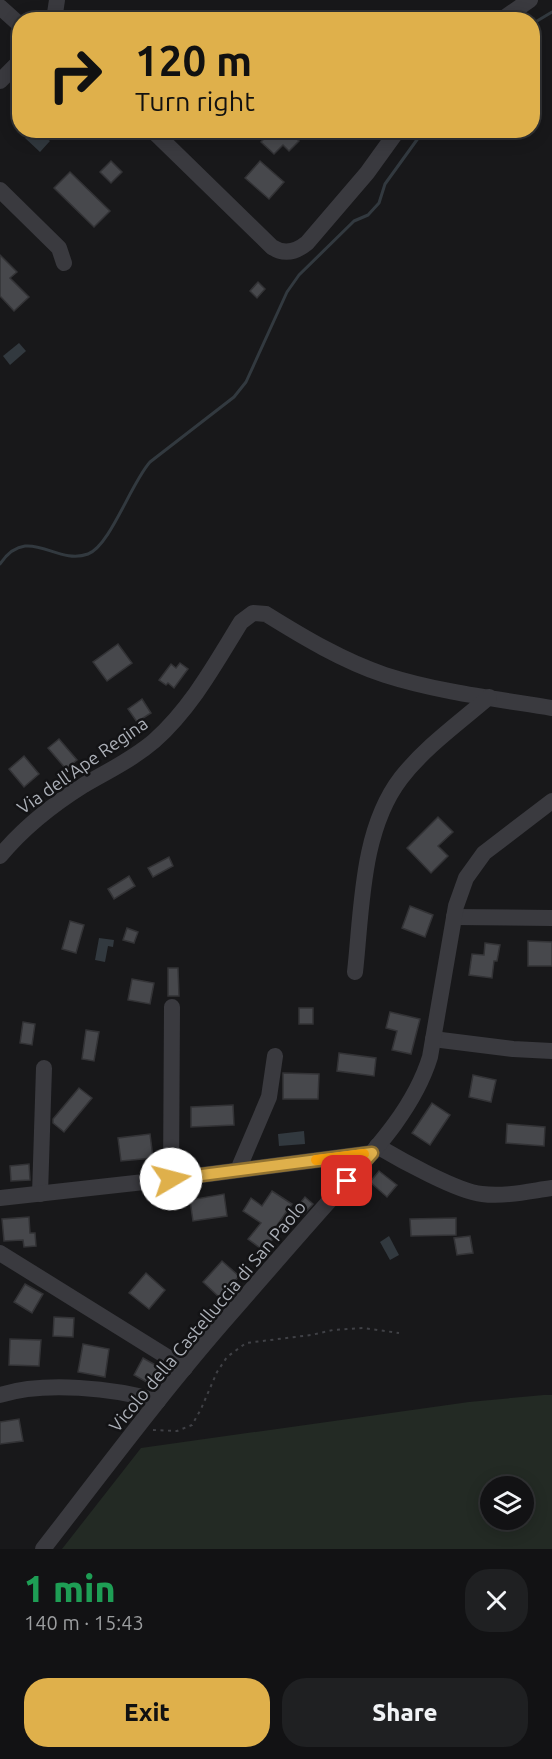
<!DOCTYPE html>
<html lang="en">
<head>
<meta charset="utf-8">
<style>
	:root { --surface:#121214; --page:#1f2022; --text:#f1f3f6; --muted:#9c9ea0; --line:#313234; --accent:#dfb04b }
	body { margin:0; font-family:Ubuntu,sans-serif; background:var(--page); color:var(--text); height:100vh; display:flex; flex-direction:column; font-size:22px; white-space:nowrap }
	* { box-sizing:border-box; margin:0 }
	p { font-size:20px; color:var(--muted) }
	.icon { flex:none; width:33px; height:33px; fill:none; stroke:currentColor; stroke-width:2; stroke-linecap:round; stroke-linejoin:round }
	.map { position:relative; height:1549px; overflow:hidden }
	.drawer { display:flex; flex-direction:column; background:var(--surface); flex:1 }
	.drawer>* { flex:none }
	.banner { position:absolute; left:12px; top:12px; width:528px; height:126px; border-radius:24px; box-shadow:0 3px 15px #0003,0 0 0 2px var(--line); background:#dfb04b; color:#111; overflow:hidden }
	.buttons { position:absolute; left:480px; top:1476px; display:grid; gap:12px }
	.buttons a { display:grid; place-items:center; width:54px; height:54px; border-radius:50%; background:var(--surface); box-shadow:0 3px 15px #0003,0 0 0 2px var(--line); font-size:30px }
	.pin { position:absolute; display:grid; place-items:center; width:51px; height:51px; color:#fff; margin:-26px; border-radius:12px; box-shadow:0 3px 9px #0006 }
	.me { position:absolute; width:66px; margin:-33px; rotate:82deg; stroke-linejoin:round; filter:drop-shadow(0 0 4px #0008) }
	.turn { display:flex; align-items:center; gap:21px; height:126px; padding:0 24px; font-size:27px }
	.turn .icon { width:78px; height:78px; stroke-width:2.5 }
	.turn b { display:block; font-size:42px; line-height:51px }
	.round { display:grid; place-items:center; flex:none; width:63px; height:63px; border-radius:24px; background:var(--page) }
	.head { display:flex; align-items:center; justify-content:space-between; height:102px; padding:0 24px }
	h1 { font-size:36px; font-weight:800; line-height:45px; color:#1e9e55 }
	.primary-button { display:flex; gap:12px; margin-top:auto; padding:12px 24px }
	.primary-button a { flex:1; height:69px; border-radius:24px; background:var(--accent); color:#111; font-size:24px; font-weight:800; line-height:69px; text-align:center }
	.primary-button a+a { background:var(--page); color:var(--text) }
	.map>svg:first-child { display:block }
</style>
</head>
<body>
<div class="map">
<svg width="552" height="1549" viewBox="0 0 552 1549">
	<rect width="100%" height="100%" fill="#18181a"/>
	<!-- green -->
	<path fill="#232a24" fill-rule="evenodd" d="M544 1395H552V1549H62L141 1448 469 1402ZM490 1486H524V1520H490Z"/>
	<!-- water -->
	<g fill="#32393f">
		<polygon points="32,131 42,140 45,137 50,141 40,152 25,138"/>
		<polygon points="19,343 26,351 10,365 3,356"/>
		<polygon points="99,938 114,940 113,947 108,946 105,962 95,960"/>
		<polygon points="304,1131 305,1144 279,1146 278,1134"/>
		<polygon points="389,1236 399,1255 390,1260 380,1242"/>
	</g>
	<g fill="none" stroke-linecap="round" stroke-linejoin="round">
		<!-- stream -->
		<g stroke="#32393f" stroke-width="3">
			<polyline points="532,24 552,12"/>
			<path d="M0 564C28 523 55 566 88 554 110 546 131 483 150 462L234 397 246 382 287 292 299 275 354 221 368 215 379 203 385 184 424 130"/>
		</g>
	</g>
	<!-- building -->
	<g fill="#47484c" stroke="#333336" stroke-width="1.5">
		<polygon points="272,130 288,130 299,141 289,151 283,145 274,154 261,142"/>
		<polygon points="111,161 122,172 111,183 100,172"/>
		<polygon points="260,161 284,182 269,199 245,178"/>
		<polygon points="70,172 110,211 94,227 54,188"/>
		<polygon points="0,255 17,272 10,278 29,297 14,311 0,296"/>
		<polygon points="258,282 265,289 257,298 250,291"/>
		<polygon points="118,644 132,663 107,681 93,662"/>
		<polygon points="180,663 188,669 174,688 168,683 166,685 159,680 171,664 176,668"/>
		<polygon points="142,699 151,713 137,722 128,709"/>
		<polygon points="59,739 77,760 66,769 48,748"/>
		<polygon points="24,756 39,774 24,787 9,769"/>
		<polygon points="438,817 453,832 438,846 448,856 431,873 407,848"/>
		<polygon points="169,857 173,866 153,877 148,868"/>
		<polygon points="129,876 135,886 114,899 108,889"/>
		<polygon points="410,906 433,915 425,937 402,928"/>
		<polygon points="70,921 84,925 76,953 62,949"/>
		<polygon points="127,928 138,932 134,943 123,940"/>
		<polygon points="528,941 552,942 552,966 528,966"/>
		<polygon points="485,943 500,945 497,961 494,961 492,978 469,975 472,954 484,955"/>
		<polygon points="168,968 178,968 179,996 168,996"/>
		<polygon points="132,979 154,983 150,1004 128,1000"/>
		<rect x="299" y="1008" width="14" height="16"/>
		<polygon points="390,1012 420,1019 411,1054 392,1050 397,1031 386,1028"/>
		<polygon points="23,1022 35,1024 32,1045 20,1043"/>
		<polygon points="86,1030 99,1032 94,1061 82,1059"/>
		<polygon points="339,1053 376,1058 374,1076 337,1071"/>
		<polygon points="283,1073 319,1074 318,1099 283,1099"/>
		<polygon points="473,1075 496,1080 491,1102 469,1097"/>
		<polygon points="79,1088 92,1098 64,1132 53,1123 53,1119"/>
		<polygon points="432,1103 450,1115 430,1145 412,1133"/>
		<polygon points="233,1105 234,1125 191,1127 191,1107"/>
		<polygon points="507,1124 545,1127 544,1146 506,1143"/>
		<polygon points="150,1134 153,1158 121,1161 118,1138"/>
		<polygon points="29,1164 30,1180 11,1181 10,1166"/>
		<polygon points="379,1171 397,1185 387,1197 370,1182"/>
		<polygon points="272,1191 292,1204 271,1234 274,1237 264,1251 248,1239 261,1223 243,1211 251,1198 262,1206"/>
		<polygon points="224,1194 227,1216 193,1221 190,1200"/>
		<polygon points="305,1197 313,1204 304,1214 296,1208"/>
		<polygon points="29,1217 30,1233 35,1233 36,1246 24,1247 23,1240 4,1241 2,1219"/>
		<polygon points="456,1218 456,1235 411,1236 410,1219"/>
		<polygon points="470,1236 473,1253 457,1255 454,1238"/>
		<polygon points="222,1261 239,1276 220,1298 203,1282"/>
		<polygon points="146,1273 165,1290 149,1309 129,1293"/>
		<polygon points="25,1284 43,1294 32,1313 14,1302"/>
		<polygon points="54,1317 74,1318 73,1337 53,1336"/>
		<polygon points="10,1339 41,1340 39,1366 9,1365"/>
		<polygon points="83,1344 109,1349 105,1377 78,1372"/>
		<polygon points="143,1358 159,1367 150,1384 134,1375"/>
		<polygon points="19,1419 23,1441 0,1444 0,1422"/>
	</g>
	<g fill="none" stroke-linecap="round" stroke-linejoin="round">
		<!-- path -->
		<polyline stroke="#404146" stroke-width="2" stroke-dasharray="3 4.5" stroke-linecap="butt" points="153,1430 177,1431 192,1425 201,1409 217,1372 227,1357 246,1343 311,1335 333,1330 363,1328 399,1333"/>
		<!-- minor -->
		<g stroke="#3a3a3f" stroke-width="16">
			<polyline points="0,7 20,25"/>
			<polyline points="54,20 57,0"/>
			<polyline points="501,20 530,0"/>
			<polyline points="0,81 20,61"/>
			<path d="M152 130 272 247C284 255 296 252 307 243L367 173 398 130"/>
			<polyline points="0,190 59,248 64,263"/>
			<path d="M0 856C24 827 52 805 84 785 108 771 133 759 154 741 192 707 215 664 241 622L253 613 266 614C303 637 343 661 385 675 438 692 497 699 552 708"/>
			<polyline points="454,917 552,918"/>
			<path d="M355 972C362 909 361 830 401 778 425 747 459 723 489 697"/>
			<polyline points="433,1039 513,1049 552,1051"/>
			<path d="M377 1146C399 1159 458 1192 482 1194 505 1197 530 1191 552 1188"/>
			<polyline points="238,1170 269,1097 275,1056"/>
			<polyline points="171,1179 172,1007"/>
			<polyline points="40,1194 44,1068"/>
			<polyline points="0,1198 171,1179 372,1153"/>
			<polyline points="0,1253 185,1368"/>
			<path d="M0 1395C44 1381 114 1388 158 1401"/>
			<path d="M43 1549C105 1469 166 1387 233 1311 266 1273 299 1235 332 1198 369 1156 413 1112 430 1057L456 906 466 878 484 853 552 801"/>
		</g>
	</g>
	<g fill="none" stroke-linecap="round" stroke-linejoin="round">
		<!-- route casing -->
		<g stroke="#917231" stroke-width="15">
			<polyline id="route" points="171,1179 372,1153 347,1181"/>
		</g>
		<!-- route -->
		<use href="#route" stroke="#dfb04b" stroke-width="10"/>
		<!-- slow -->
		<polyline stroke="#f59e0b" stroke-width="10" points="316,1160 364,1154"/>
	</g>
	<g text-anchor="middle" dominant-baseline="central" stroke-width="5" stroke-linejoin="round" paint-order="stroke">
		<!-- street labels -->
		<g font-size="18" fill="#acb0b8" stroke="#131315">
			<text transform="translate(82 765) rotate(-35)">Via dell'Ape Regina</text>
			<text transform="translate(207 1316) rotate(-50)">Vicolo della Castelluccia di San Paolo</text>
		</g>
	</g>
</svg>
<div class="buttons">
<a><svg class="icon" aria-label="layers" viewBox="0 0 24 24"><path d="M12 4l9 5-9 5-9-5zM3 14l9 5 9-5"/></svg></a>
</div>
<div class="pin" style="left:347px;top:1181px;background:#d93025"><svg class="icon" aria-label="arrive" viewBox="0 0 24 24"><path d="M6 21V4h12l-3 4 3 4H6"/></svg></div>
<svg class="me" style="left:171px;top:1179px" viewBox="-20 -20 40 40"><circle r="19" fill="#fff"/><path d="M0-13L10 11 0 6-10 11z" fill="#dfb04b"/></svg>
<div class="banner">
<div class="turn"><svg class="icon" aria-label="right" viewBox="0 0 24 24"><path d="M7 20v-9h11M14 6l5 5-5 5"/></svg><div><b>120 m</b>Turn right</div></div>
</div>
</div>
<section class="drawer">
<div class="head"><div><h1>1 min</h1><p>140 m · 15:43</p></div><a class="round"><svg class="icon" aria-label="close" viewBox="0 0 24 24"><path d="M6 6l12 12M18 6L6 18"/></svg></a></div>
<div class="primary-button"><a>Exit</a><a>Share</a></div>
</section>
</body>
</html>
